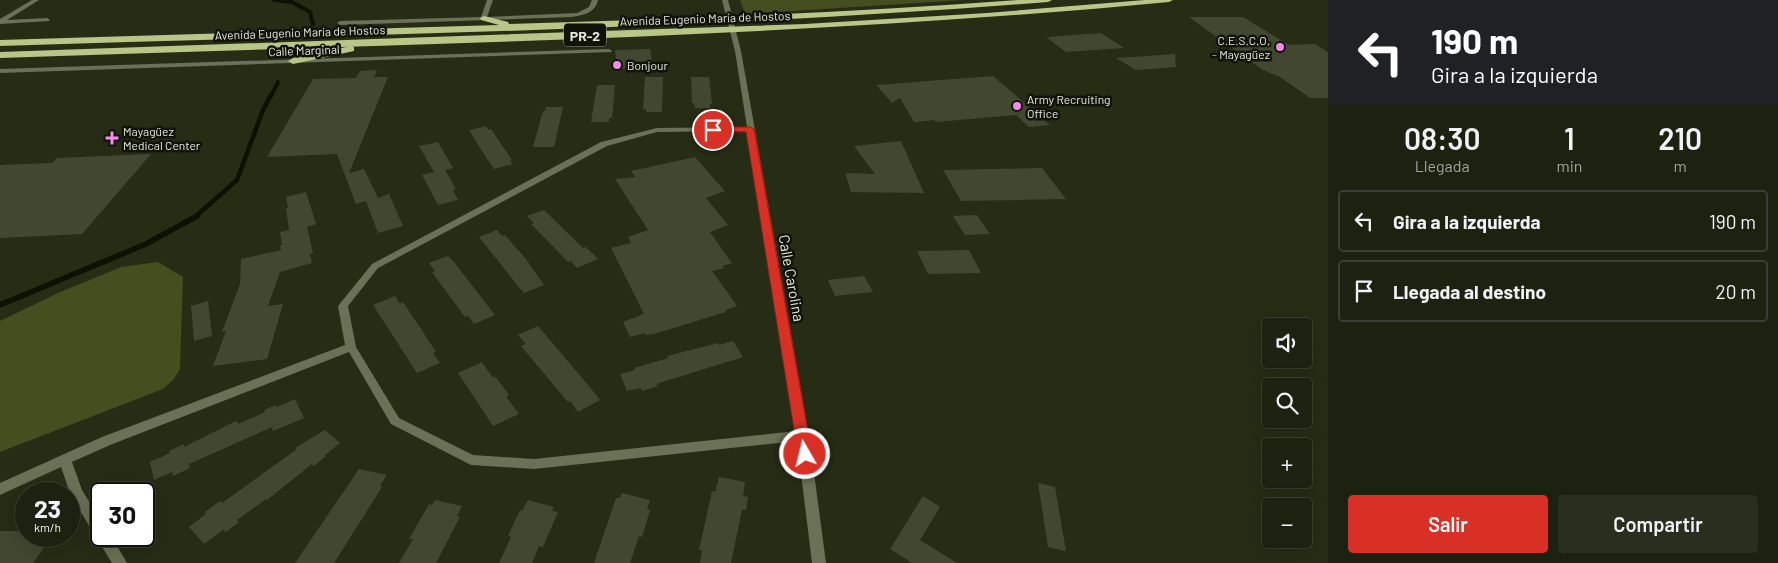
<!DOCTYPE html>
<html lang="es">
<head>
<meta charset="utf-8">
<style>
	:root { --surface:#1d2110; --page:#2a2e1e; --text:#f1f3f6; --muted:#a0a39f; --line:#3b3e30; --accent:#d93025 }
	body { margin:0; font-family:Barlow,sans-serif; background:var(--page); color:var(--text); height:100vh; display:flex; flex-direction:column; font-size:19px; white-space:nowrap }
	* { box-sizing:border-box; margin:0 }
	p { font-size:16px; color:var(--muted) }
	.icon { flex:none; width:28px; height:28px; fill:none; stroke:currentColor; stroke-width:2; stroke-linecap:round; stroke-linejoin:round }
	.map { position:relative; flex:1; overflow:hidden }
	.drawer { display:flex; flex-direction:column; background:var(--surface); width:450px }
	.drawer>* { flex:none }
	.hud { background:#202124; color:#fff; overflow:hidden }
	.tools { position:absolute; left:1262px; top:318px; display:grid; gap:10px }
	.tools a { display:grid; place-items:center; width:50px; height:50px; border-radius:5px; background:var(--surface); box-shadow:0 5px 20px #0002,0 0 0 1px var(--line); font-size:25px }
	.speed { position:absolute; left:15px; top:482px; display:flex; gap:10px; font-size:25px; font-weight:700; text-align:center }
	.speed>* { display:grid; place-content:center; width:65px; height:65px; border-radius:50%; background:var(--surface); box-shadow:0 5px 20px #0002,0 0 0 1px var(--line); line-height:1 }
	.speed small { font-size:12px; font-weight:400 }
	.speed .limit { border:2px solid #111; border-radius:8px; background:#fff; color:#111 }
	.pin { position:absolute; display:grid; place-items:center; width:42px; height:42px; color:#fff; margin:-21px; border:2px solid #fff; border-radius:50%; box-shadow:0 1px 5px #0007 }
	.me { position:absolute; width:55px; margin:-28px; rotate:352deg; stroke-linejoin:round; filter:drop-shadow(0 0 4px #0008) }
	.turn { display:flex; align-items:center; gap:18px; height:105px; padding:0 20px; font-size:22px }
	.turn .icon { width:65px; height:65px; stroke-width:2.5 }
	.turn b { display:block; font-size:35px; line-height:42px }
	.eta { display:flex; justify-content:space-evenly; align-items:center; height:85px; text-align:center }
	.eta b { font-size:30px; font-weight:600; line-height:35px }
	.primary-button { display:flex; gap:10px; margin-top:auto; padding:10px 20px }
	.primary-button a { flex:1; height:58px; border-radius:5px; background:var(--accent); color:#fff; font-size:20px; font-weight:600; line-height:58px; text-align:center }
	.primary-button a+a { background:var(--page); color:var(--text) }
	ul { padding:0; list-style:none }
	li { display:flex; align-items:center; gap:15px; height:62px; margin:0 10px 8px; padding:0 10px; border:2px solid var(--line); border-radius:5px }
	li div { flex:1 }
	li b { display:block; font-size:19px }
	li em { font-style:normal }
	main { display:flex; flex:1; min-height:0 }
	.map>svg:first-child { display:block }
</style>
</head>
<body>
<main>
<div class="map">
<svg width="1328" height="563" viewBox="0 0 1328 563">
	<rect width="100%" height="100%" fill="#272c15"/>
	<!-- green -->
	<g fill="#444e1f">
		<polygon points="740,0 964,0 745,14"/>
		<polygon points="158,262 183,277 180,369 173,380 163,389 0,452 0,321 58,293 121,267"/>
	</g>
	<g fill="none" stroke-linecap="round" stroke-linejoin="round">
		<!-- stream-far2 -->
		<g stroke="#0d1101" stroke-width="4">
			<polyline points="274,0 292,2 310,12 313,24"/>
			<polyline points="271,96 278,82"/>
		</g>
		<!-- stream-far1 -->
		<polyline stroke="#0d1101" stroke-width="4.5" points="195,217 237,180 263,110 271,95"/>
		<!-- stream -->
		<polyline stroke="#0d1101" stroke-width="5.5" points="0,305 146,244 197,216"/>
	</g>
	<!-- building -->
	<g fill="#42482f">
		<polygon points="1189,17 1243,17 1289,45 1315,44 1328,52 1328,98 1310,98 1280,77 1263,70"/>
		<polygon points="1101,33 1124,48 1066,52 1046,37"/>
		<polygon points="650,49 653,67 617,69 615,50"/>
		<polygon points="1175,54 1176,67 1136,70 1116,58"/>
		<polygon points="377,70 374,77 388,77 349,173 364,169 378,198 389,194 403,226 378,233 366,201 356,204 337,154 267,157 313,79 356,78 360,71"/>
		<polygon points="993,76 1050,125 1029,127 1016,115 936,122 934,120 914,122 900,98 892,103 876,85"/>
		<polygon points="645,77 663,77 662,112 646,112 646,109 643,109"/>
		<polygon points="691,77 709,77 712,104 710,104 710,108 695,108 694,103 692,103"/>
		<polygon points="597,85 615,85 612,118 609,118 609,122 591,122"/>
		<polygon points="546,107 563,107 554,147 533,147 543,111 545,111"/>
		<polygon points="486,126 488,130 491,129 512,160 510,161 513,164 494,169 487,159 469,130"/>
		<polygon points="901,141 924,193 851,192 845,173 875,174 854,146"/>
		<polygon points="438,142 453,168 445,170 456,189 453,190 458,200 438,205 422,175 434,172 419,146"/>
		<polygon points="151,154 82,234 0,238 0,165 52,163 57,158"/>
		<polygon points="695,157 725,191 706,198 728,225 710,232 732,263 722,266 724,268 712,271 737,306 725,310 726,312 654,334 646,335 645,333 630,337 623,322 644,314 611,248 631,243 628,237 648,230 615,179 635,177 631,171"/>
		<polygon points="1042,168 1066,199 961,201 943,170"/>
		<polygon points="306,192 316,224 307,227 313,253 310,254 312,263 280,272 268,306 283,304 267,359 213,366 226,331 222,332 240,284 241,259 281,250 280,245 282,245 280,232 289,230 286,208 288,208 286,197"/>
		<polygon points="544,210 583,248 586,247 598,259 577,268 571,261 568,262 531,224 534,223 527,216"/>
		<polygon points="977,215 990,234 965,235 953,216"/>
		<polygon points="497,230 502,236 505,235 526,259 544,285 524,293 518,286 479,237"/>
		<polygon points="969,250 981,273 928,274 917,251"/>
		<polygon points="448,256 454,262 495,315 474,324 468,316 465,317 432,272 435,271 429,263"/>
		<polygon points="864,276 873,292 835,296 828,280"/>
		<polygon points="395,296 400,304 403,302 423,332 436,352 433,353 440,363 417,373 373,305"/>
		<polygon points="208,301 212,336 194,341 191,306"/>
		<polygon points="538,326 593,391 600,400 578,412 570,401 568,402 521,346 526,344 518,335"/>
		<polygon points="733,341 743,357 656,384 658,386 642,391 641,388 627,391 620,374 635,370 634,368 668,358 667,356 718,343 719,345"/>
		<polygon points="482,362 493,378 495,376 509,395 506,397 519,414 493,426 458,373"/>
		<polygon points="295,399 304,418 273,431 272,427 189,464 190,468 173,476 172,472 154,480 150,462 170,453 169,451 184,444 184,447 236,421 238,424 265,412 264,410 276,405 277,407"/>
		<polygon points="325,430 340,443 325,455 326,456 314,466 312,464 267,500 266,499 237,520 239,522 226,532 223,530 204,544 189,527 206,514 205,512 220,501 222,503 297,449 295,448"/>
		<polygon points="359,469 387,475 380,486 382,487 334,563 295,563"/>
		<polygon points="719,477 745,482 743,496 748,497 746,510 742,510 731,563 700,563 702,550 699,550 712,491 715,492"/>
		<polygon points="1038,483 1055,487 1066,551 1048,547"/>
		<polygon points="622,493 650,500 647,509 650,510 642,537 639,536 630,563 594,563 616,498 620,498"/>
		<polygon points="923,496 940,507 920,540 957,563 912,563 890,549"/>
		<polygon points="435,500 462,506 457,516 460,517 436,563 399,563 413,539 409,539 429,504 432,505"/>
		<polygon points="528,500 554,507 552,511 558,512 543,547 539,546 532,563 499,563 511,537 508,536 520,510 522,511"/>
		<polygon points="0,531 26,531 26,536 52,536 33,563 0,563"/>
	</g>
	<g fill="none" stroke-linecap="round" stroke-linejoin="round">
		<!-- minor -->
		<g fill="#6a7156" fill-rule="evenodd">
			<polygon points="32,0 39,0 7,20 47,18 50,20 49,21 0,24 0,19"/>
			<path d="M487 0H493L487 17 577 13 589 7 592 0H598C595 13 584 15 572 17L340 25 337 23 340 21 481 17Z"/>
			<path d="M722 0H728L741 51 809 435 826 563H812L797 441 534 469 471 465 391 424 349 352 110 445 72 462 82 490 101 521V536H111L127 563H112L71 496 61 467 0 495V483L102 437 345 345 338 306 372 264 601 142 657 128 747 127 735 51ZM748 131 796 431 534 459 473 455 399 418 356 347 348 306 378 268 607 146 657 132Z"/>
			<polygon points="609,49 612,51 611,52 0,73 0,69"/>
		</g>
		<!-- trunk -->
		<g fill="#b8c788" fill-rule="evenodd">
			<path d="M1018 0H1052L1048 2C699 30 349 35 0 46V40L499 25 481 20 480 18 484 16 508 22 509 24C679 19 849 13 1018 0Z"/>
			<path d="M1145 0H1173L1169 2C781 39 390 44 0 58V52L805 24 987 13Z"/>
			<polygon points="351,46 354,47 354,51 293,64 288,61 293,58"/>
		</g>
	</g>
	<!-- route -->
	<polygon fill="#d93025" stroke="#8d1f18" points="713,127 750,127 754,129 812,454 810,458 805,460 800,458 798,454 746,132 710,131 710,128"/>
	<!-- markers -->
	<g fill="#f589ee" stroke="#111309" stroke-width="2">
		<circle cx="1280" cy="47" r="5"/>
		<circle cx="617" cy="65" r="5"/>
		<circle cx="1017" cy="106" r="5"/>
		<path d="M109.5 130.5h5v5h5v5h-5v5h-5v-5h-5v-5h5z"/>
	</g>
	<g text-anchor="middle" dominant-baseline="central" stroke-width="5" stroke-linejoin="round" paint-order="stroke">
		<!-- far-street labels -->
		<g font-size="12" fill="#e5e9da" stroke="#111309">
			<text transform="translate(705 18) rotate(-2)">Avenida Eugenio María de Hostos</text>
			<text transform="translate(300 32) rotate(-2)">Avenida Eugenio María de Hostos</text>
			<text transform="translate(304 50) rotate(-2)">Calle Marginal</text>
		</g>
		<!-- far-poi labels -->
		<g font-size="12" fill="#e5e9da" stroke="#111309" text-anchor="start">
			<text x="1270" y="40" text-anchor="end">C.E.S.C.O.<tspan x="1270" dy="14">- Mayagüez</tspan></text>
			<text x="627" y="65">Bonjour</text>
			<text x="1027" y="99">Army Recruiting<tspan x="1027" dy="14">Office</tspan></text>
			<text x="123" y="131">Mayagüez<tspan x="123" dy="14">Medical Center</tspan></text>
		</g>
		<!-- shield labels -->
		<rect fill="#111309" stroke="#a5a99b" stroke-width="1" x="564" y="23.5" width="42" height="23" rx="4"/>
		<g font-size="14" font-weight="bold" fill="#e5e9da">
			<text x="585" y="35">PR-2</text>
		</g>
		<!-- street labels -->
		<g font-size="15" fill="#e5e9da" stroke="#111309">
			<text transform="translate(792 278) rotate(80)">Calle Carolina</text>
		</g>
	</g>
</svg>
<div class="tools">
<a><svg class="icon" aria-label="sound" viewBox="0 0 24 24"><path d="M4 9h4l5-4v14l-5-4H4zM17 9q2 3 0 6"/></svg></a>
<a><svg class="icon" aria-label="search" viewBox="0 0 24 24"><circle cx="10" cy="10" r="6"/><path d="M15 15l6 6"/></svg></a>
<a>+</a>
<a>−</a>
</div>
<div class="speed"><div>23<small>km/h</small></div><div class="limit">30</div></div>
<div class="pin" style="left:713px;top:130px;background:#d93025"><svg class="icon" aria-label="arrive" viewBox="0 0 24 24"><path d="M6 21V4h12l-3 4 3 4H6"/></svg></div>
<svg class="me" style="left:805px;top:454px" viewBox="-20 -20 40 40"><circle r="17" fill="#d93025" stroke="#fff" stroke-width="3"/><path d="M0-11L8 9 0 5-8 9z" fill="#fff"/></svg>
</div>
<section class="drawer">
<div class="hud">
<div class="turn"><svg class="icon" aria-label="left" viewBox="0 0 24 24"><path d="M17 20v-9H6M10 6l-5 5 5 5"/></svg><div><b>190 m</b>Gira a la izquierda</div></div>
</div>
<div class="eta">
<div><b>08:30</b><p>Llegada</p></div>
<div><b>1</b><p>min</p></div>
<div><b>210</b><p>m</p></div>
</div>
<ul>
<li><svg class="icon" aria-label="left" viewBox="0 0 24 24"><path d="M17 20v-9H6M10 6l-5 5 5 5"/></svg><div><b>Gira a la izquierda</b></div><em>190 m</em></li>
<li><svg class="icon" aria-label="arrive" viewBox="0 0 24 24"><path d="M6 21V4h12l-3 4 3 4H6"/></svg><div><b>Llegada al destino</b></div><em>20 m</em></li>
</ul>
<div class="primary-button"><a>Salir</a><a>Compartir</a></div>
</section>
</main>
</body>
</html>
